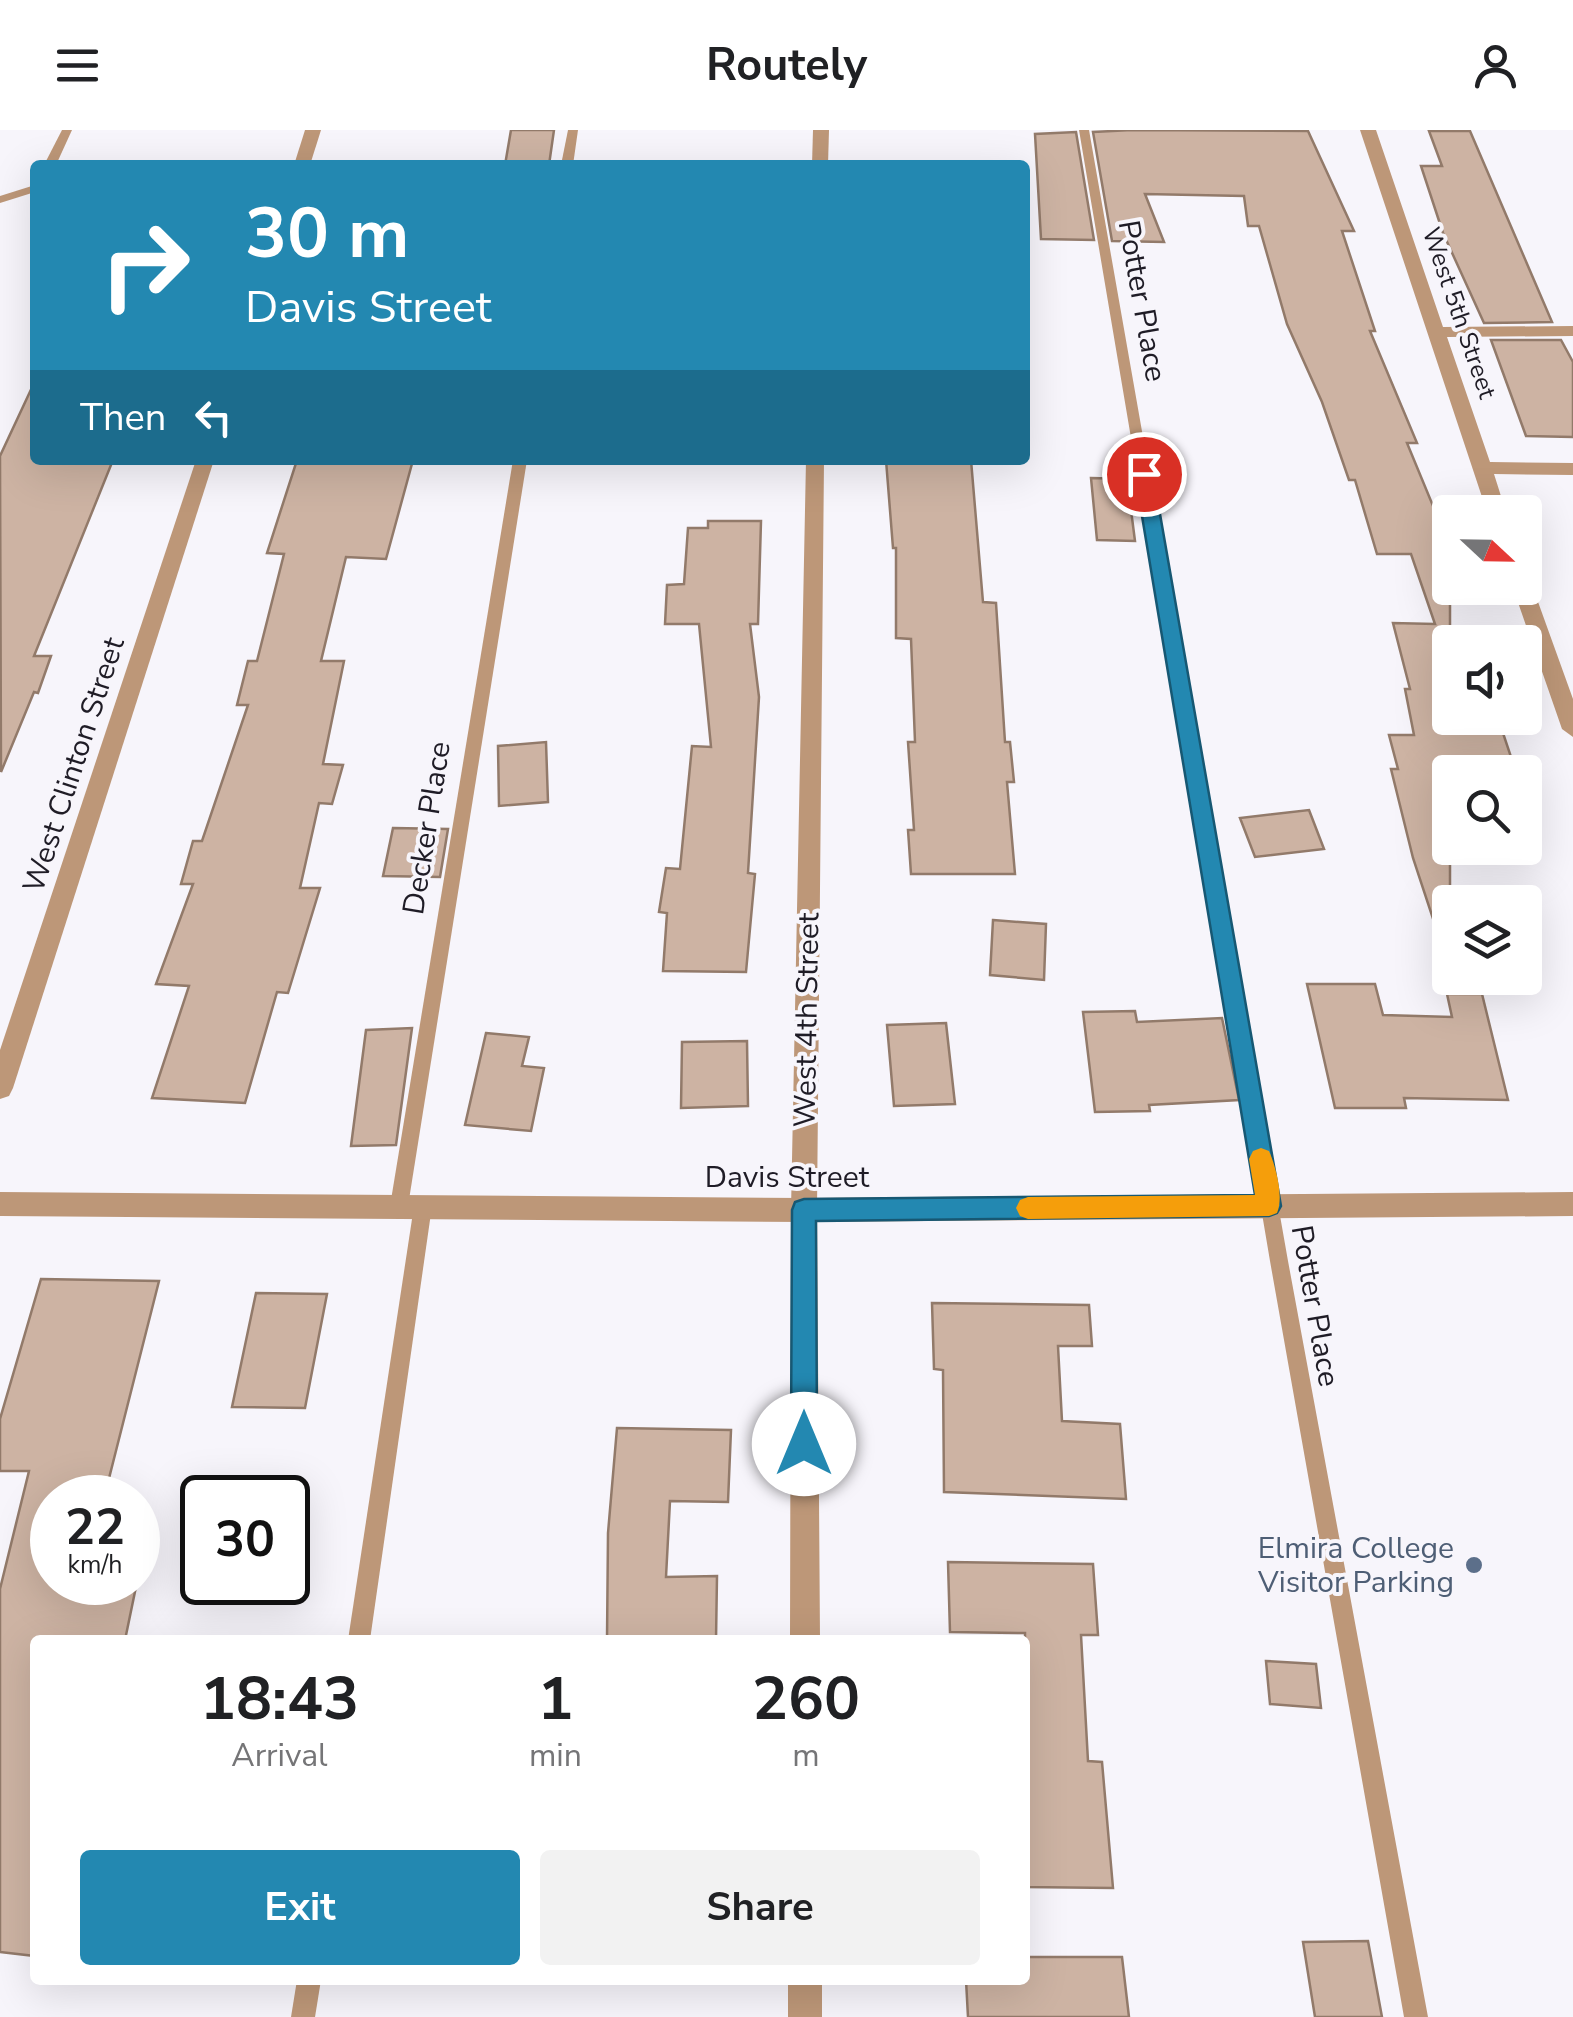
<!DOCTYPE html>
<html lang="en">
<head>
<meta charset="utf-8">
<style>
	:root { --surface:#fff; --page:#f2f2f2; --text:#202124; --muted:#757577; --accent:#2388b1 }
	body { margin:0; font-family:"Nunito Sans",sans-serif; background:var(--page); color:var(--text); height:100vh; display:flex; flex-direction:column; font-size:38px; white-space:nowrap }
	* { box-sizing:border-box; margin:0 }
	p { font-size:32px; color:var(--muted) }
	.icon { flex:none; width:55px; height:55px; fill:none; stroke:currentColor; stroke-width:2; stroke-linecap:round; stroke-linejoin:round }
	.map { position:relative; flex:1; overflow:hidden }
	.sheet { position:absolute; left:30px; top:1505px; width:1000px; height:350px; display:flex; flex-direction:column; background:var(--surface); border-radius:10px; box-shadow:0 10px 40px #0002 }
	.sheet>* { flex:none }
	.guide { position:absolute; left:30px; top:30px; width:1000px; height:305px; border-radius:10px; box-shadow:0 10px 40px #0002; background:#2388b1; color:#fff; overflow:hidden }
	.needle { width:65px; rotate:112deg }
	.controls { position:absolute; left:1432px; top:365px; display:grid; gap:20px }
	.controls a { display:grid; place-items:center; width:110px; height:110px; border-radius:10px; background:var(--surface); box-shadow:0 10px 40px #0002; font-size:50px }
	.speed { position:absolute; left:30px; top:1345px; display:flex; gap:20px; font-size:50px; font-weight:700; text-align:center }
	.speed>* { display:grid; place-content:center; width:130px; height:130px; border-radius:50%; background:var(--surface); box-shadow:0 10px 40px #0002; line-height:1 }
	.speed small { font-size:25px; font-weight:400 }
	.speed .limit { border:5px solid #111; border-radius:15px; background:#fff; color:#111 }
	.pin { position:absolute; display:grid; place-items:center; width:85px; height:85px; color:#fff; margin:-42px; border:5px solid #fff; border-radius:50%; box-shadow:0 2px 10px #0007 }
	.me { position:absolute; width:110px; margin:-55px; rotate:0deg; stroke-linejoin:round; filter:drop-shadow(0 0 8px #0008) }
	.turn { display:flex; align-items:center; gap:35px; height:210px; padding:0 50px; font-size:45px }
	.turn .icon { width:130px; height:130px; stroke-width:2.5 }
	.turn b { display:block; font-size:70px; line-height:85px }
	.then { display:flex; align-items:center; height:95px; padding:0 50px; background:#0003; gap:20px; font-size:38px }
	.eta { display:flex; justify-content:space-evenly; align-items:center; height:170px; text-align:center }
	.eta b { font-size:60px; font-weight:700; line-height:70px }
	.primary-button { display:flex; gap:20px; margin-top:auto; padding:20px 50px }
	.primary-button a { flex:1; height:115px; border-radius:10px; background:var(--accent); color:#fff; font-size:40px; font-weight:700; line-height:115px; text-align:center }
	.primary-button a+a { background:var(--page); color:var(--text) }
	header { display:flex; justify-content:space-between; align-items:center; height:130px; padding:0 50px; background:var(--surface); font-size:45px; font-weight:700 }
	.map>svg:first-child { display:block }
</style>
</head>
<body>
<header><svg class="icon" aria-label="menu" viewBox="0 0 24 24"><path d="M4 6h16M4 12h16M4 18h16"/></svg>Routely<svg class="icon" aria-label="person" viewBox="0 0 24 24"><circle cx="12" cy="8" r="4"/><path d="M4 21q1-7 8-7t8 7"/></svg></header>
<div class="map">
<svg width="1573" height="1887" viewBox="0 0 1573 1887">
	<rect width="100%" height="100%" fill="#f7f5fb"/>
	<!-- building -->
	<g fill="#cdb3a3" stroke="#927a6a" stroke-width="2.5">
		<polygon points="511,0 554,0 549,35 505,35"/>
		<polygon points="1132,0 1308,1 1354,101 1342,101 1375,201 1370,201 1417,313 1407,313 1450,417 1450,588 1498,588 1516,642 1450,642 1450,809 1440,810 1413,728 1391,639 1398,639 1389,605 1414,605 1405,559 1410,559 1393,493 1435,494 1411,424 1377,424 1355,350 1349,350 1322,272 1287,194 1259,96 1248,96 1244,66 1145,64 1164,112 1112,111 1093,2"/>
		<polygon points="1429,1 1470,1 1552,192 1484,193 1443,103 1421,36 1442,36"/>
		<polygon points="1076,2 1094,110 1041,109 1035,4"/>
		<polygon points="1491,210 1561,210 1573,232 1573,307 1526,306"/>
		<polygon points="35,251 35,330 113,330 34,526 51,526 38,563 34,562 1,642 0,326"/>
		<polygon points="297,330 413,330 386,429 346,427 321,531 344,531 323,634 343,635 332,674 319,673 300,758 320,758 288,863 277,862 245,973 152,968 189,856 156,854 193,754 181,754 193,711 202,711 248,575 237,575 248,531 257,531 284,424 267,423"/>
		<polygon points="886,330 971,330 983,472 996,473 1005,612 1010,612 1014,652 1007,652 1015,744 911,744 908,700 914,700 908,612 915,612 911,509 896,508 896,418 893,418"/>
		<polygon points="1091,348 1127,349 1135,411 1097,410"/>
		<polygon points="708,391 761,391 758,494 750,494 759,567 748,743 755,744 746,842 663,841 667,783 659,782 666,738 680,739 692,616 711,617 699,494 665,494 667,455 684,454 688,398 708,398"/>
		<polygon points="546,612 548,672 499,676 498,616"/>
		<polygon points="1309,680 1324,719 1255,727 1240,688"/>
		<polygon points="393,698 448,699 440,747 383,746"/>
		<polygon points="993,790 1046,794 1044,850 990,845"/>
		<polygon points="1307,854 1375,854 1383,885 1452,887 1447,864 1482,864 1508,970 1404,968 1406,978 1335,978"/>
		<polygon points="1135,881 1137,892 1222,888 1239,970 1149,975 1150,981 1095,982 1083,882"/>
		<polygon points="946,893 955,974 894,976 887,895"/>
		<polygon points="412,898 396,1015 351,1016 366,900"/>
		<polygon points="486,903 529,907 522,936 544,938 531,1001 465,995"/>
		<polygon points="747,911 748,976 681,978 682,912"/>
		<polygon points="41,1149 159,1151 104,1368 52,1368 52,1452 137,1452 125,1510 35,1510 35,1826 0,1822 0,1459 29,1341 0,1341 0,1289"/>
		<polygon points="256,1163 327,1164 305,1278 232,1277"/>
		<polygon points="932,1173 1089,1175 1092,1216 1058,1216 1062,1291 1120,1294 1126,1369 944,1362 943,1240 934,1239"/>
		<polygon points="617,1298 731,1300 728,1372 670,1371 666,1447 717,1446 716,1510 607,1510 608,1403"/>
		<polygon points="948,1432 1093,1434 1098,1505 1081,1505 1088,1631 1102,1632 1113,1758 1025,1757 1025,1503 950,1502"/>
		<polygon points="1266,1531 1316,1534 1321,1578 1270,1574"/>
		<polygon points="1368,1811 1382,1887 1315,1887 1303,1812"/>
		<polygon points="1025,1827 1122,1827 1129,1887 968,1887 966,1850 1025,1850"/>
	</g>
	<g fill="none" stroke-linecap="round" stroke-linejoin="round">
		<!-- service -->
		<g fill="#bd9778" fill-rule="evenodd">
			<polygon points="62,0 72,0 56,35 44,35"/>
			<polygon points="568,0 578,0 573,35 561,35"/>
			<polygon points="1079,0 1089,0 1288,1131 1428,1887 1404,1887 1270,1131"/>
			<polygon points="35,55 35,62 0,73 0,66"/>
			<polygon points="513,330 527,330 408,1076 406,1082 399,1084 392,1082 390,1076"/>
			<polygon points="423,1068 430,1070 432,1076 370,1510 348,1510 414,1076 416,1070"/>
			<polygon points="297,1850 321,1850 315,1887 291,1887"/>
		</g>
		<!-- minor -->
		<g fill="#bd9778" fill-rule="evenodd">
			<polygon points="305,0 321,0 310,35 294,35"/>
			<polygon points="813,0 829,0 828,35 812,35"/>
			<polygon points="1360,0 1376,0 1443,197 1573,196 1573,206 1447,207 1490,332 1573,333 1573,345 1494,344 1506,382 1487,382"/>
			<polygon points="196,330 214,330 13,958 9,966 0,969 0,920"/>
			<polygon points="806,330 824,330 817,1080 820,1510 790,1510 791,1080"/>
			<polygon points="1525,452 1533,458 1573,569 1573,607 1562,599 1513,458 1525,458"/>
			<rect x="788" y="1850" width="34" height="37"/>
		</g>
		<!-- tertiary -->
		<polygon fill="#bd9778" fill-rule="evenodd" points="0,1062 804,1068 1573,1062 1573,1086 804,1092 0,1086"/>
	</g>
	<!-- route -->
	<polygon fill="#2388b1" stroke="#175873" stroke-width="2.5" points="1144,338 1153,344 1281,1076 1277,1083 1269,1086 816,1091 817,1314 813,1324 804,1327 795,1324 791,1314 792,1080 795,1072 804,1069 1255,1065 1135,344"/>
	<!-- slow -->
	<path fill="#f59e0b" d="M1261 1018 1269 1021C1276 1037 1284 1067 1277 1083L1269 1086 1028 1089 1020 1086 1016 1078 1020 1070 1028 1067 1255 1065 1249 1029 1253 1021Z"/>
	<!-- markers -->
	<circle fill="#5c6f8a" stroke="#f7f5fb" stroke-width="4" cx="1474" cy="1435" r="10"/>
	<g text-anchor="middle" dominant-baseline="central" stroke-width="8" stroke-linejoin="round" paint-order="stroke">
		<!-- far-street labels -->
		<g font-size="25" fill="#1f1c26" stroke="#f7f5fb">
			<text transform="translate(1459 183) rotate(71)">West 5th Street</text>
		</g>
		<!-- street labels -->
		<g font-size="30" fill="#1f1c26" stroke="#f7f5fb">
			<text transform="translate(1142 171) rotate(80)">Potter Place</text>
			<text transform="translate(74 635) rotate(-72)">West Clinton Street</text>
			<text transform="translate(427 698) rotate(-81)">Decker Place</text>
			<text transform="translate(807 890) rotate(-89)">West 4th Street</text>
			<text x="787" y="1047">Davis Street</text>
			<text transform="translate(1315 1176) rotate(80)">Potter Place</text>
		</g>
		<!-- service labels -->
		<g font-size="30" fill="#4e5e75" stroke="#f7f5fb" text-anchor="end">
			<text x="1454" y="1418">Elmira College<tspan x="1454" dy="34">Visitor Parking</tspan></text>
		</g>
	</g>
</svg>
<div class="controls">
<a><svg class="needle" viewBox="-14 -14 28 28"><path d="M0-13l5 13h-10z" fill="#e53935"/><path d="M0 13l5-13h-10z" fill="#757577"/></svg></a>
<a><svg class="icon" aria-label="sound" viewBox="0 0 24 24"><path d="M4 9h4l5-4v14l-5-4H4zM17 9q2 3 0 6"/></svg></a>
<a><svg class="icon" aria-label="search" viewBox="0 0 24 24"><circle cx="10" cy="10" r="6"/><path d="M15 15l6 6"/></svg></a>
<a><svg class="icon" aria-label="layers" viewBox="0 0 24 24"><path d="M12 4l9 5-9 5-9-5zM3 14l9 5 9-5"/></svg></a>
</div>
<div class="speed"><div>22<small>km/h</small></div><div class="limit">30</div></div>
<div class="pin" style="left:1144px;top:344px;background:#d93025"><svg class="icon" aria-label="arrive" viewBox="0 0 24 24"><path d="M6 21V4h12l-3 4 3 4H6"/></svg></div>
<svg class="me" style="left:804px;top:1314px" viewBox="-20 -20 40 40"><circle r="19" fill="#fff"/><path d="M0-13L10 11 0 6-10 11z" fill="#2388b1"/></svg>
<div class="guide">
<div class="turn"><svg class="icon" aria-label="right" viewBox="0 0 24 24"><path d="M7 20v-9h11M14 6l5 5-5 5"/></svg><div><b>30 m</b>Davis Street</div></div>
<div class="then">Then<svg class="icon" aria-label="left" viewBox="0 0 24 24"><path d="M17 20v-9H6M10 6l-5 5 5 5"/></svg></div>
</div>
<section class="sheet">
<div class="eta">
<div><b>18:43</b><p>Arrival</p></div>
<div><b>1</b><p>min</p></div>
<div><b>260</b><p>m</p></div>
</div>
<div class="primary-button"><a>Exit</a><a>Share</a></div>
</section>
</div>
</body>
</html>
